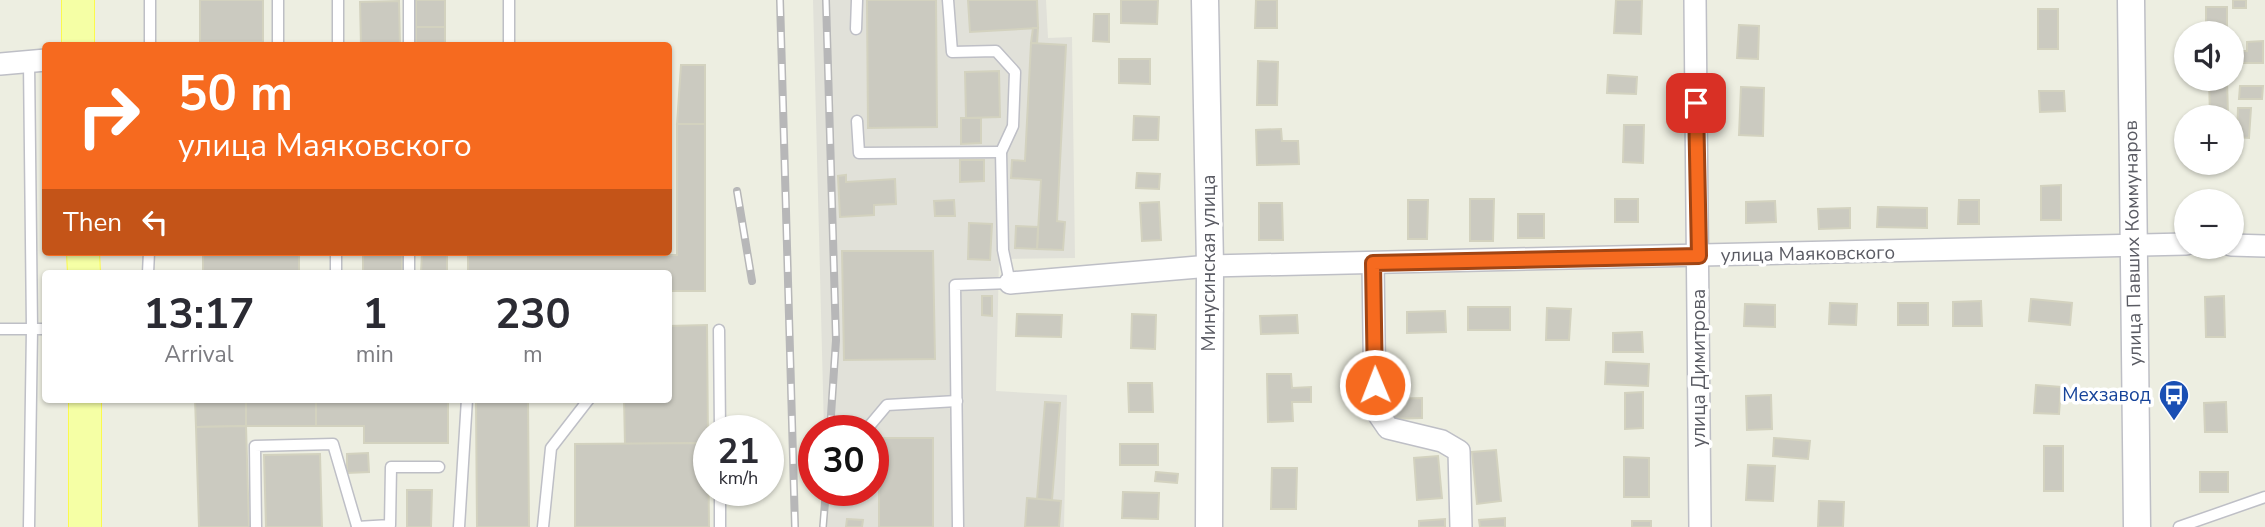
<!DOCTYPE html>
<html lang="en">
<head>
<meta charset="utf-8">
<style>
	:root { --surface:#fff; --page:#f7f7f7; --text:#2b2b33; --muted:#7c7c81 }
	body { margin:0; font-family:"Nunito Sans",sans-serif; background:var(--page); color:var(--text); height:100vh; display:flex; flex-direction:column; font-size:26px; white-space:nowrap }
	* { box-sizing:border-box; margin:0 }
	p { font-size:23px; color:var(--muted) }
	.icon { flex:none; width:38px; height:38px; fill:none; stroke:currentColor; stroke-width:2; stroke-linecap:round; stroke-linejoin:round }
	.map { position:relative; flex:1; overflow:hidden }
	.drawer { position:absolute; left:42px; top:270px; width:630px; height:133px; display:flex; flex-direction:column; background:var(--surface); border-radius:7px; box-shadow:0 2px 5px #0004 }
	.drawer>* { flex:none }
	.guide { position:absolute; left:42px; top:42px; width:630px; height:214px; border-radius:7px; box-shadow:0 2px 5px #0004; background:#f66a1f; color:#fff; overflow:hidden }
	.buttons { position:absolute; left:2174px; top:21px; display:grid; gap:14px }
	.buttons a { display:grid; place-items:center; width:70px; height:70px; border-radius:50%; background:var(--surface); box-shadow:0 2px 5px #0004; font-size:35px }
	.speed { position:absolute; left:693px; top:415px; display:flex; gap:14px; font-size:35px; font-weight:700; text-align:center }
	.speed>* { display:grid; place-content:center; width:91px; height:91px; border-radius:50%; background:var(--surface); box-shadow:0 2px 5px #0004; line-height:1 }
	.speed small { font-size:18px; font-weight:400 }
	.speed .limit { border:10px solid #d22; background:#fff; color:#111 }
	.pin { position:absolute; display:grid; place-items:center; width:60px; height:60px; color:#fff; margin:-30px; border-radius:14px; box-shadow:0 4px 10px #0006 }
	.me { position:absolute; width:77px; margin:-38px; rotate:359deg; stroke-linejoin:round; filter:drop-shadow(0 0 5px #0008) }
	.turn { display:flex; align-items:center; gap:24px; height:147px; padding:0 21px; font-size:32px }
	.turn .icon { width:91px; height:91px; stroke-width:2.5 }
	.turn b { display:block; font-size:49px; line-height:60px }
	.then { display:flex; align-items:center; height:66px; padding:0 21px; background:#0003; gap:14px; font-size:26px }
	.eta { display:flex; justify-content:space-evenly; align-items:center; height:119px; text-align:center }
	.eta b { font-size:42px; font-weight:700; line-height:49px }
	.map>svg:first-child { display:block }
</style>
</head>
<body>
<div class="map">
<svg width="2265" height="527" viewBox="0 0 2265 527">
	<rect width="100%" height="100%" fill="#edeee1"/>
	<!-- industrial -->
	<polygon fill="#e1e1d9" points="813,0 1046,0 1048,38 1072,37 1075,258 999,259 996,391 1067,395 1064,527 822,527 823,490 873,490 873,430 824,430"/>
	<!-- building -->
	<g fill="#cbcac0" stroke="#d3d2bf" stroke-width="2">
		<rect x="200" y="0" width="63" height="42"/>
		<rect x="416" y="0" width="29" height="27"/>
		<polygon points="867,0 936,0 937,127 868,128"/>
		<polygon points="968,0 1037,0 1038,28 970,32"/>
		<polygon points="1121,0 1158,0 1157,24 1121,23"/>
		<polygon points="1256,0 1277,0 1277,28 1255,28"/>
		<polygon points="1616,0 1642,0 1641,34 1614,33"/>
		<rect x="2233" y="0" width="13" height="8"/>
		<polygon points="399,1 400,46 361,46 360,2"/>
		<rect x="2206" y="7" width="21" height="26"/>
		<rect x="2038" y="9" width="20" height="40"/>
		<polygon points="1094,14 1109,14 1109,42 1093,41"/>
		<polygon points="1739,25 1759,26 1758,59 1737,58"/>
		<rect x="416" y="27" width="29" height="19"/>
		<polygon points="1033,28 1038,28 1037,44 1031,43"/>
		<polygon points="2263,41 2263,63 2231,63 2231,51 2247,51 2247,42"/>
		<polygon points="1031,43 1066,45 1057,221 1065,222 1063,250 1037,249 1041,180 1011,178 1012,160 1025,161"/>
		<polygon points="1119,59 1150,59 1150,84 1119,83"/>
		<polygon points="1258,61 1278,62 1277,105 1257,105"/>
		<polygon points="681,65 705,65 705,124 677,124"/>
		<polygon points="999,71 1000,117 966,118 965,72"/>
		<polygon points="1608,75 1637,77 1636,94 1607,93"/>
		<polygon points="2209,79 2227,79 2228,116 2210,116"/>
		<polygon points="2240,86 2263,86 2262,99 2239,99"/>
		<polygon points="1741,87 1764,88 1763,136 1739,135"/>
		<polygon points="2039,91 2064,91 2065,111 2040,112"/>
		<polygon points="2238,108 2251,108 2249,138 2237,137"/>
		<polygon points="1134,116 1159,117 1158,140 1133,140"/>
		<polygon points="961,118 981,118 981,143 961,144"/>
		<polygon points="677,124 705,124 705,291 668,291 668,273 468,273 468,255 677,255"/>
		<polygon points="1624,125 1644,125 1643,163 1623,162"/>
		<polygon points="1281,129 1282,141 1298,141 1299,164 1257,165 1256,130"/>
		<polygon points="960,160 984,160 984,181 960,182"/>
		<polygon points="1137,173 1160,174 1159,189 1136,188"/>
		<polygon points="846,175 846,182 895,179 896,204 874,205 874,215 840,217 838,176"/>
		<polygon points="2061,185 2061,220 2041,220 2041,186"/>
		<polygon points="1470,199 1494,199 1493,241 1470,241"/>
		<rect x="1615" y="199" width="23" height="23"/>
		<polygon points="954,200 955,216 935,216 934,201"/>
		<polygon points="1408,200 1428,200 1427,239 1408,239"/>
		<polygon points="1959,200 1979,200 1979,224 1958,224"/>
		<polygon points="1775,201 1776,222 1746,223 1746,202"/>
		<polygon points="1159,202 1161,240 1142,241 1140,203"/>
		<polygon points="1259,203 1282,203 1283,240 1259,240"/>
		<polygon points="1878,207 1927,208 1927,228 1877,227"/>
		<polygon points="1850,208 1850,228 1819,229 1818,209"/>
		<rect x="1518" y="214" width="26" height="24"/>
		<polygon points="969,223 992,224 990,260 968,259"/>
		<polygon points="1016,226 1038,227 1037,249 1015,248"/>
		<polygon points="842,251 933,251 935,359 844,360"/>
		<rect x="203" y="252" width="96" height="21"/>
		<rect x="363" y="252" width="39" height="21"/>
		<polygon points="422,252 447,252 447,273 421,273"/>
		<polygon points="982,296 992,296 992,316 982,315"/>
		<polygon points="2224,296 2225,337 2206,337 2205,297"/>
		<polygon points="2031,299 2072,303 2070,325 2029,321"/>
		<polygon points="1981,301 1982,326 1953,326 1953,302"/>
		<polygon points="1830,303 1857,304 1856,325 1829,324"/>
		<rect x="1898" y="303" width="30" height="22"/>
		<polygon points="1745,304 1775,305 1775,327 1744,326"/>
		<rect x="1468" y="307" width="42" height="23"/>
		<polygon points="1547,308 1571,309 1569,340 1546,340"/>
		<polygon points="1445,311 1446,332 1407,333 1407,312"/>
		<polygon points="1017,314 1062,315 1061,337 1016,336"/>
		<polygon points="1132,314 1156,315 1155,349 1131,348"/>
		<polygon points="1297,315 1298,333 1261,334 1260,316"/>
		<polygon points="707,325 708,443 625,444 624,399 668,399 668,326"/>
		<polygon points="1642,332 1643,352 1613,352 1613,333"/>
		<polygon points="1606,362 1649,364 1648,386 1605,384"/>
		<polygon points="1267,374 1291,374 1292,388 1311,387 1311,402 1292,402 1293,421 1268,422"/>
		<polygon points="1128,383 1152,383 1153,412 1129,412"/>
		<polygon points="2036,385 2061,387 2059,414 2034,413"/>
		<polygon points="1643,392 1643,428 1625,429 1625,393"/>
		<polygon points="1771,395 1772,429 1747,430 1746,396"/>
		<polygon points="1422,398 1422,418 1388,419 1387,399"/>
		<polygon points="195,399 246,399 246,426 196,427"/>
		<rect x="246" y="399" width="70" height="27"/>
		<polygon points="316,399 448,399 448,443 364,443 364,426 316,426"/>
		<polygon points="528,400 529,527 477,527 476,401"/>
		<polygon points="1045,402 1060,403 1052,500 1037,499"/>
		<polygon points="2226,402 2227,432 2205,432 2204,403"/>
		<polygon points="246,426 249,527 199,527 196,427"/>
		<rect x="879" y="438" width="54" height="89"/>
		<polygon points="1774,438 1810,441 1808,459 1773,456"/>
		<polygon points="708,443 709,527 575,527 575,444"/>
		<rect x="1120" y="444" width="38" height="21"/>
		<rect x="2044" y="446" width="19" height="45"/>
		<polygon points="1496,450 1501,501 1477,504 1472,452"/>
		<polygon points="368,453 369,472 347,473 347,454"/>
		<polygon points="320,454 322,527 266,527 264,455"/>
		<polygon points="1438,456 1442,498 1417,500 1414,458"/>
		<polygon points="1624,457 1649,458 1649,497 1624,497"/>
		<polygon points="1748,465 1775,466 1773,501 1746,500"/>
		<polygon points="1272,468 1297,468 1296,509 1271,509"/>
		<polygon points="1156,472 1178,474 1177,483 1155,481"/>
		<rect x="2200" y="472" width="28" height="20"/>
		<polygon points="407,490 432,490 431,527 407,527"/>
		<polygon points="1123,492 1159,493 1158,519 1122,518"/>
		<polygon points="1027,498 1061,501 1059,527 1025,527"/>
		<polygon points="1819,501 1844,502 1843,527 1818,527"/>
		<polygon points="1505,518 1505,527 1480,527 1479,520"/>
		<polygon points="847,519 863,520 862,527 846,527"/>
		<polygon points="1445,519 1445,527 1419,527 1419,521"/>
		<rect x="1632" y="521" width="19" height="6"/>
	</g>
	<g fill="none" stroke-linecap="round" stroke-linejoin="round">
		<!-- service casing -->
		<g stroke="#bebfc6" stroke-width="13">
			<g id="service">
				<polyline points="409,0 409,46"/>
				<polyline points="509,0 509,46"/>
				<polyline points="948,0 952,52 996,51 1015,72 1013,126 1001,152 1003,250 1010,283 955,285 958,527"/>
				<polyline points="856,29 857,0"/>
				<polyline points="150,46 150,0"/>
				<polyline points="278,46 278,0"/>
				<polyline points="338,46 338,0"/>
				<polyline points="29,62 32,329 29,527"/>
				<polyline points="857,121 859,153 1001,152"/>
				<polyline points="409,252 409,273"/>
				<polyline points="148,273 149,252"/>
				<polyline points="336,273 336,252"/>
				<polyline points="0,329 46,329"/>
				<polyline points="719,330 720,430"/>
				<polyline points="866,430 887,405 957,401"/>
				<polyline points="720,490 720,527"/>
				<polyline points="256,527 255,446 333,444 357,526"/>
				<polyline points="357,527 390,525 391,467 439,467"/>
				<polyline points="459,527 467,399"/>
				<polyline points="543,527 551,448 589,399"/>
				<polyline points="2179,527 2265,497"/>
			</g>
		</g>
		<!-- minor casing -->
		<g stroke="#bebfc6" stroke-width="24">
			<g id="minor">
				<polyline points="1695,0 1700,527"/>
				<polyline points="0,64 46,60"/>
				<polyline points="2231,245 2265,246"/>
				<polyline points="1373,263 1375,409 1388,428 1442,441 1459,451 1461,527"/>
				<polyline points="1010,283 1210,266 2186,244"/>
			</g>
		</g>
		<!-- tertiary casing -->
		<g stroke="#bebfc6" stroke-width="29">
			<g id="tertiary">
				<polyline points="1205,0 1210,266 1209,527"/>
				<polyline points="2131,0 2137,527"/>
			</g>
		</g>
		<!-- primary casing -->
		<g stroke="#fcfa4c" stroke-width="34">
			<g id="primary">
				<polyline points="78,0 78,46"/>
				<polyline points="83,252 84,273"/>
				<polyline points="85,527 85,399"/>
			</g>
		</g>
		<!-- service -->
		<use href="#service" stroke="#fff" stroke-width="10"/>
		<!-- minor -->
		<use href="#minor" stroke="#fff" stroke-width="21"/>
		<!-- tertiary -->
		<use href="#tertiary" stroke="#fff" stroke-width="26"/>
		<!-- primary -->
		<use href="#primary" stroke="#f5ffa5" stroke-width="32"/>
		<!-- rail casing -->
		<g stroke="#b7b7b8" stroke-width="8">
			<g id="rail">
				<polyline points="780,0 795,527"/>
				<polyline points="826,0 836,340 830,430"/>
				<polyline points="737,191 752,281"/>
				<polyline points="823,527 826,490"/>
			</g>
		</g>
		<!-- rail -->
		<use href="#rail" stroke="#fff" stroke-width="5" stroke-dasharray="16" stroke-linecap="butt"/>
	</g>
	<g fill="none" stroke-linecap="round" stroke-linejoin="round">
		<!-- route casing -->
		<g stroke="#a04514" stroke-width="18">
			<polyline id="route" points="1375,385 1373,263 1699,256 1696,103"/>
		</g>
		<!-- route -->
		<use href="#route" stroke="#f66a1f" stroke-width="12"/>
	</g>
	<!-- icons -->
	<defs>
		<g id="bus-pin" transform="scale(1.575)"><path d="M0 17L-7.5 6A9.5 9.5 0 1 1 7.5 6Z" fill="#1a4fb4" stroke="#fff"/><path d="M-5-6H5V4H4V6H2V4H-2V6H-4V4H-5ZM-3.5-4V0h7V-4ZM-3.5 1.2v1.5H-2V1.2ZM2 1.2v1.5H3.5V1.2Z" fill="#fff"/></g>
	</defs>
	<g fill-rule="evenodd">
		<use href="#bus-pin" x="2174" y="395"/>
	</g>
	<g text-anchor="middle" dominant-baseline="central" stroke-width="7" stroke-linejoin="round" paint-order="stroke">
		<!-- street labels -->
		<g font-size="19" fill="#5a5b63" stroke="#fff">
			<text transform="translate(2133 243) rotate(-91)">улица Павших Коммунаров</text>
			<text transform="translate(1808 254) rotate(-1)">улица Маяковского</text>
			<text transform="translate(1209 263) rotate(-90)">Минусинская улица</text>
			<text transform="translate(1699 368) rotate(-90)">улица Димитрова</text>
		</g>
		<!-- transit labels -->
		<g font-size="19" fill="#164399" stroke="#fff" text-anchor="end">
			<text x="2151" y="395">Мехзавод</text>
		</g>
	</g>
</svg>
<div class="buttons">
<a><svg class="icon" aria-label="sound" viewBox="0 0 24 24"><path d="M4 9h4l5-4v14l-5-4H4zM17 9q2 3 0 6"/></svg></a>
<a>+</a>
<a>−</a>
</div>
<div class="speed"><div>21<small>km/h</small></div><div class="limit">30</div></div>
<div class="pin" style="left:1696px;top:103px;background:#d93025"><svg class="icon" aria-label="arrive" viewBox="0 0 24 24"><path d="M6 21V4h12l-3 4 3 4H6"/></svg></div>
<svg class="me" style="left:1375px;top:385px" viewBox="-20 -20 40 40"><circle r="17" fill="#f66a1f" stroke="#fff" stroke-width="3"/><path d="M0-11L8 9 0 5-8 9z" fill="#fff"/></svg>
<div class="guide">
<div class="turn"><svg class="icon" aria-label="right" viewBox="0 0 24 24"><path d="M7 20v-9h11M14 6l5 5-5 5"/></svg><div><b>50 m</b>улица Маяковского</div></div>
<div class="then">Then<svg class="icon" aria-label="left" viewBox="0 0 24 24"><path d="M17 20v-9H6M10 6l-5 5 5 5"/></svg></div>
</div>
<section class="drawer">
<div class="eta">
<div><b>13:17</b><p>Arrival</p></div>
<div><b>1</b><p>min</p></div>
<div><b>230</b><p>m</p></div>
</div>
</section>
</div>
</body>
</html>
